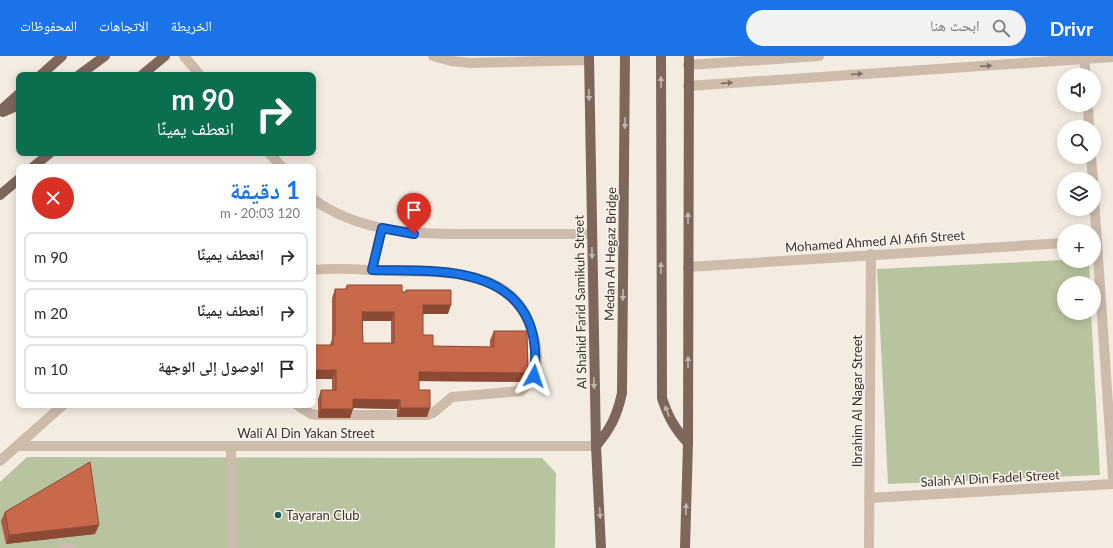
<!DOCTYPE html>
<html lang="ar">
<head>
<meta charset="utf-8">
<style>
	:root { --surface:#fff; --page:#f2f2f3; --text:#2b2b33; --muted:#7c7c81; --line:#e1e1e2; --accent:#1a73e8 }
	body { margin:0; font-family:Lato,"Noto Naskh Arabic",sans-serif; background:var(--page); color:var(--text); direction:rtl; height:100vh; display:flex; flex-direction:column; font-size:15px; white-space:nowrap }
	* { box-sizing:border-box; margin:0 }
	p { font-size:13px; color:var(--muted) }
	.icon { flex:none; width:22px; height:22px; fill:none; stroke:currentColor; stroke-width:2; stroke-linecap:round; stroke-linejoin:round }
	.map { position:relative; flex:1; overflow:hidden; direction:ltr }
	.details { position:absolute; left:16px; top:108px; width:300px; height:244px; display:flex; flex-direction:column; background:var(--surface); border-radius:8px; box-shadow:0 2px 10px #0003; direction:rtl }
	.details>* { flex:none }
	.banner { position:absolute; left:16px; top:16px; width:300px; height:84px; border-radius:8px; box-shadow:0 2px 10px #0003; direction:rtl; background:#0b6e4f; color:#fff; overflow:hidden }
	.controls { position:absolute; left:1057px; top:12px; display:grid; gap:8px }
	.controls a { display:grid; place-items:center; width:44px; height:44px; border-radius:50%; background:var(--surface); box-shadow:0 2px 10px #0003; font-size:20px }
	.pin { position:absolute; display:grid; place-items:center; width:34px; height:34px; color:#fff; margin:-41px -17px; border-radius:50% 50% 50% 0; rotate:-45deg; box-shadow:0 0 4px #0007 }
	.pin .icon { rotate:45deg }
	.me { position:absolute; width:44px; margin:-22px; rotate:5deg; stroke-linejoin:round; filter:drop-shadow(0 0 3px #0008) }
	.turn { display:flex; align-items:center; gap:14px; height:84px; padding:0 16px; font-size:18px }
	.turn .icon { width:52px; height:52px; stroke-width:2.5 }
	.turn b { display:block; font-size:28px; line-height:34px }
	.round { display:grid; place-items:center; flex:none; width:42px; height:42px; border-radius:21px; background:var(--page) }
	.headline { display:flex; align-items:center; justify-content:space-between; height:68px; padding:0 16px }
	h1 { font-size:24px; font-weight:700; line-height:30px; color:var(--accent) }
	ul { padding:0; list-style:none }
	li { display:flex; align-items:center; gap:12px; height:50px; margin:0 8px 6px; padding:0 8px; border:2px solid var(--line); border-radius:8px }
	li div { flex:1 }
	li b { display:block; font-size:15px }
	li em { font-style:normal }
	header { display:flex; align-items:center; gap:24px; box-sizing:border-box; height:56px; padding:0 20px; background:var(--accent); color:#fff }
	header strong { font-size:19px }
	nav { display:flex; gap:22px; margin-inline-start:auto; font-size:14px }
	.search { width:280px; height:36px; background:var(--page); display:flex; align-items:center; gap:10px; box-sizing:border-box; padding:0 14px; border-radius:22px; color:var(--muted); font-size:15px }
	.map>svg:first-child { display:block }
</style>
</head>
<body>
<header>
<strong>Drivr</strong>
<div class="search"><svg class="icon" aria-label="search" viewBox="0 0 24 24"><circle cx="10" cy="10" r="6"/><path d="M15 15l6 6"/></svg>ابحث هنا</div>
<nav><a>الخريطة</a><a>الاتجاهات</a><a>المحفوظات</a></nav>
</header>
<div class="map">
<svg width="1113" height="492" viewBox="0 0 1113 492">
	<rect width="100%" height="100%" fill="#f4ebe1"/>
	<!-- green -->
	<g fill="#b8c4a0">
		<polygon points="1064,204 1089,205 1090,227 1064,227 1064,257 1091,257 1100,419 888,428 877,213"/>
		<polygon points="27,401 542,402 556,417 555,492 0,492 0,426"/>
	</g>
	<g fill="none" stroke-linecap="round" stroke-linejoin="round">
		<!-- minor -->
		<g stroke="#cdbbac" stroke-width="10">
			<polyline points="184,0 200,19"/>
			<polyline points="433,0 451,5 470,7 589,4"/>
			<polyline points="1084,3 1086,19"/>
			<polyline points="688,9 819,0"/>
			<polyline points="688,30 1113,1"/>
			<polyline points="1088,49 1089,71"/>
			<polyline points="269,97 282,111"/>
			<polyline points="1091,101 1093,123"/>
			<polyline points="1094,142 1113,422"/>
			<path d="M313 143C364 180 426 178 485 178 521 178 556 178 592 178"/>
			<polyline points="688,211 1064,187"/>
			<polyline points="372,214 382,172"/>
			<path d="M297 349 311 358 317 359H427L433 357 452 341 521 335C536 324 540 303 535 285 532 276 530 266 525 257 500 211 436 217 392 215 366 214 339 211 313 214"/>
			<polyline points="17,390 596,390"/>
			<polyline points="231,390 232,492"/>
			<polyline points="0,405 63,349"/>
			<polyline points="869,442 1113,428"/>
			<polyline points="64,492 70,492"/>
			<polyline points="869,492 871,198"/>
		</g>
		<!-- major -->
		<g stroke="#7d675c" stroke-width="10">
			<polyline points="589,0 596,390 601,492"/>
			<path d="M661 0 662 342C668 361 675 373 688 387"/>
			<polyline points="41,19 62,0"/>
			<polyline points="79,19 105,0"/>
			<polyline points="142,19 165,0"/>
			<polyline points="0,55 19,38"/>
			<polyline points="3,56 19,49"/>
			<polyline points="33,111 50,97"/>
			<polyline points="0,139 19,123"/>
			<path d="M596 390C611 372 617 360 622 337L625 0"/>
			<polyline points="685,492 688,387 689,0"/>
		</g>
	</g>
	<!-- wall -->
	<g fill="#ac5a40" fill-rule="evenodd">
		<path d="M347 229 402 236H405L406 234 448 258H423V279L433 290 490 291V284L494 275 528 317 524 326 419 325V334L427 361H397V353L353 352 350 362H318V343L321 334H332V323L330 289 332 283V242L335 233H345ZM363 265H391V287H363Z"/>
		<polygon points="5,456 95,478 6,488 1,465"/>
	</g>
	<!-- shaded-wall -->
	<g fill="#8c4a34">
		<polygon points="423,249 451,249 448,258 420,258"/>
		<polygon points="362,256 394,256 391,265 359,265"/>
		<polygon points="313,314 336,314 332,323 313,323"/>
		<polygon points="419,316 528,317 524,326 415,325"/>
		<polygon points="353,343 400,344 397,353 350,352"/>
		<polygon points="400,352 430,352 427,361 397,361"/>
		<polygon points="321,353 353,353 350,362 318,362"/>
		<polygon points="99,469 95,478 6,488 9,479"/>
	</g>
	<!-- building -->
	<g fill="#c8694b" stroke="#8c4a34" fill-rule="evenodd">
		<path d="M347 229H402V236H406V234H451V249H423V279H433V290L494 291V275H527L528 317 419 316V334H430V352H400V344L353 343V353H321V334H336V314H313V289H333V279H335V233H347ZM362 256H394V287H363Z"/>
		<polygon points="90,406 99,469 9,479 5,456"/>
	</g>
	<!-- one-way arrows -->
	<defs><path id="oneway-solid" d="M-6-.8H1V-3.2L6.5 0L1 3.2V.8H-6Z"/></defs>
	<g fill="#7d6f65">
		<use href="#oneway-solid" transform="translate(986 10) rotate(-4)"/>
		<use href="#oneway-solid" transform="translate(857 18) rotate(-4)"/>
		<use href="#oneway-solid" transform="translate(727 27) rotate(-4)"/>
	</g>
	<g fill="#c2b5ac">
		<use href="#oneway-solid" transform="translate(661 26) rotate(-90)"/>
		<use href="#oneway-solid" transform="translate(589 39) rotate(89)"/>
		<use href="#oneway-solid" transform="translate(625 67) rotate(91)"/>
		<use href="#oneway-solid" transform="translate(688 162) rotate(-90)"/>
		<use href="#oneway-solid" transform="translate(592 197) rotate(89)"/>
		<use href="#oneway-solid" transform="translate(661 212) rotate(-90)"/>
		<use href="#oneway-solid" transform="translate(623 239) rotate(91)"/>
		<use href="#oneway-solid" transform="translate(688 306) rotate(-90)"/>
		<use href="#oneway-solid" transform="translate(594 327) rotate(89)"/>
		<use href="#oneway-solid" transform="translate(667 355) rotate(-110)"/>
		<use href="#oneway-solid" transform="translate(686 453) rotate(-89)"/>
		<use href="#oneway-solid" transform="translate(600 457) rotate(87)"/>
	</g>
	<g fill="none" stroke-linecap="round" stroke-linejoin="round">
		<!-- route casing -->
		<g stroke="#114b97" stroke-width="10">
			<path id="route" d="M414 178 382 172 372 214C401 215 435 213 463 219 518 230 541 265 534 320"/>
		</g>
		<!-- route -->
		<use href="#route" stroke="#1a73e8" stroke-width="7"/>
	</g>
	<!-- markers -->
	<circle fill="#1f5a5e" stroke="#fbf5ee" stroke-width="1.5" cx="278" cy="459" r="4"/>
	<g text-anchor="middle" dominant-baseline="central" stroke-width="3" stroke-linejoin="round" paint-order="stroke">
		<!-- street labels -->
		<g font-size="13" fill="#3b302b" stroke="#fbf5ee">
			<text transform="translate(875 185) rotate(-4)">Mohamed Ahmed Al Afifi Street</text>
			<text transform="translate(610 198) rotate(-89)">Medan Al Hegaz Bridge</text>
			<text transform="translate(580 246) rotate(-91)">Al Shahid Farid Samikuh Street</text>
			<text transform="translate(857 345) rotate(-90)">Ibrahim Al Nagar Street</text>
			<text x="306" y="377">Wali Al Din Yakan Street</text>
			<text transform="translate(990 422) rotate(-3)">Salah Al Din Fadel Street</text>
		</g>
		<!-- poi labels -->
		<g font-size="13" fill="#3b302b" stroke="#fbf5ee" text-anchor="start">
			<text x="286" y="459">Tayaran Club</text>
		</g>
	</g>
</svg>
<div class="controls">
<a><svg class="icon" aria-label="sound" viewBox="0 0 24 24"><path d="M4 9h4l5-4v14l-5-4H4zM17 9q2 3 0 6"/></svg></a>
<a><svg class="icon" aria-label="search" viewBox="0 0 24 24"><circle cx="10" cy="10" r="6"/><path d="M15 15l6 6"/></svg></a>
<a><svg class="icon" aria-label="layers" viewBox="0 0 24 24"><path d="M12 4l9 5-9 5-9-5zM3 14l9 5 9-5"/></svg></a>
<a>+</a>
<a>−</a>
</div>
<div class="pin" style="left:414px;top:178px;background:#d93025"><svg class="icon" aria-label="arrive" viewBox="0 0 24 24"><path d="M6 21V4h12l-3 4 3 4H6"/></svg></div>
<svg class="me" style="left:534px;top:320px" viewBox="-20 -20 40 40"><path d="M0-17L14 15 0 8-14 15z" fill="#1a73e8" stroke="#fff" stroke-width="4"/></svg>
<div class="banner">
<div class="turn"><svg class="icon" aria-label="right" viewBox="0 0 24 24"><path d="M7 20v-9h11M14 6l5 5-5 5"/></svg><div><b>90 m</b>انعطف يمينًا</div></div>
</div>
<section class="details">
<div class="headline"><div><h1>1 دقيقة</h1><p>120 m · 20:03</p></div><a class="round" style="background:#d93025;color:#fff"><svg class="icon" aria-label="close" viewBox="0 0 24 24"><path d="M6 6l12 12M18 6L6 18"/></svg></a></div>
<ul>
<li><svg class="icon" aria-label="right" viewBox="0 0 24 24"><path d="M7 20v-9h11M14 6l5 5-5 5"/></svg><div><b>انعطف يمينًا</b></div><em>90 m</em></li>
<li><svg class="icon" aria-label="right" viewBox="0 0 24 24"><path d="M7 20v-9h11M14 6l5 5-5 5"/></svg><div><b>انعطف يمينًا</b></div><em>20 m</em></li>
<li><svg class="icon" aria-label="arrive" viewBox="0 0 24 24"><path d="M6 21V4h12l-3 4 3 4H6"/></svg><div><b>الوصول إلى الوجهة</b></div><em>10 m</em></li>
</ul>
</section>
</div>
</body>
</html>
